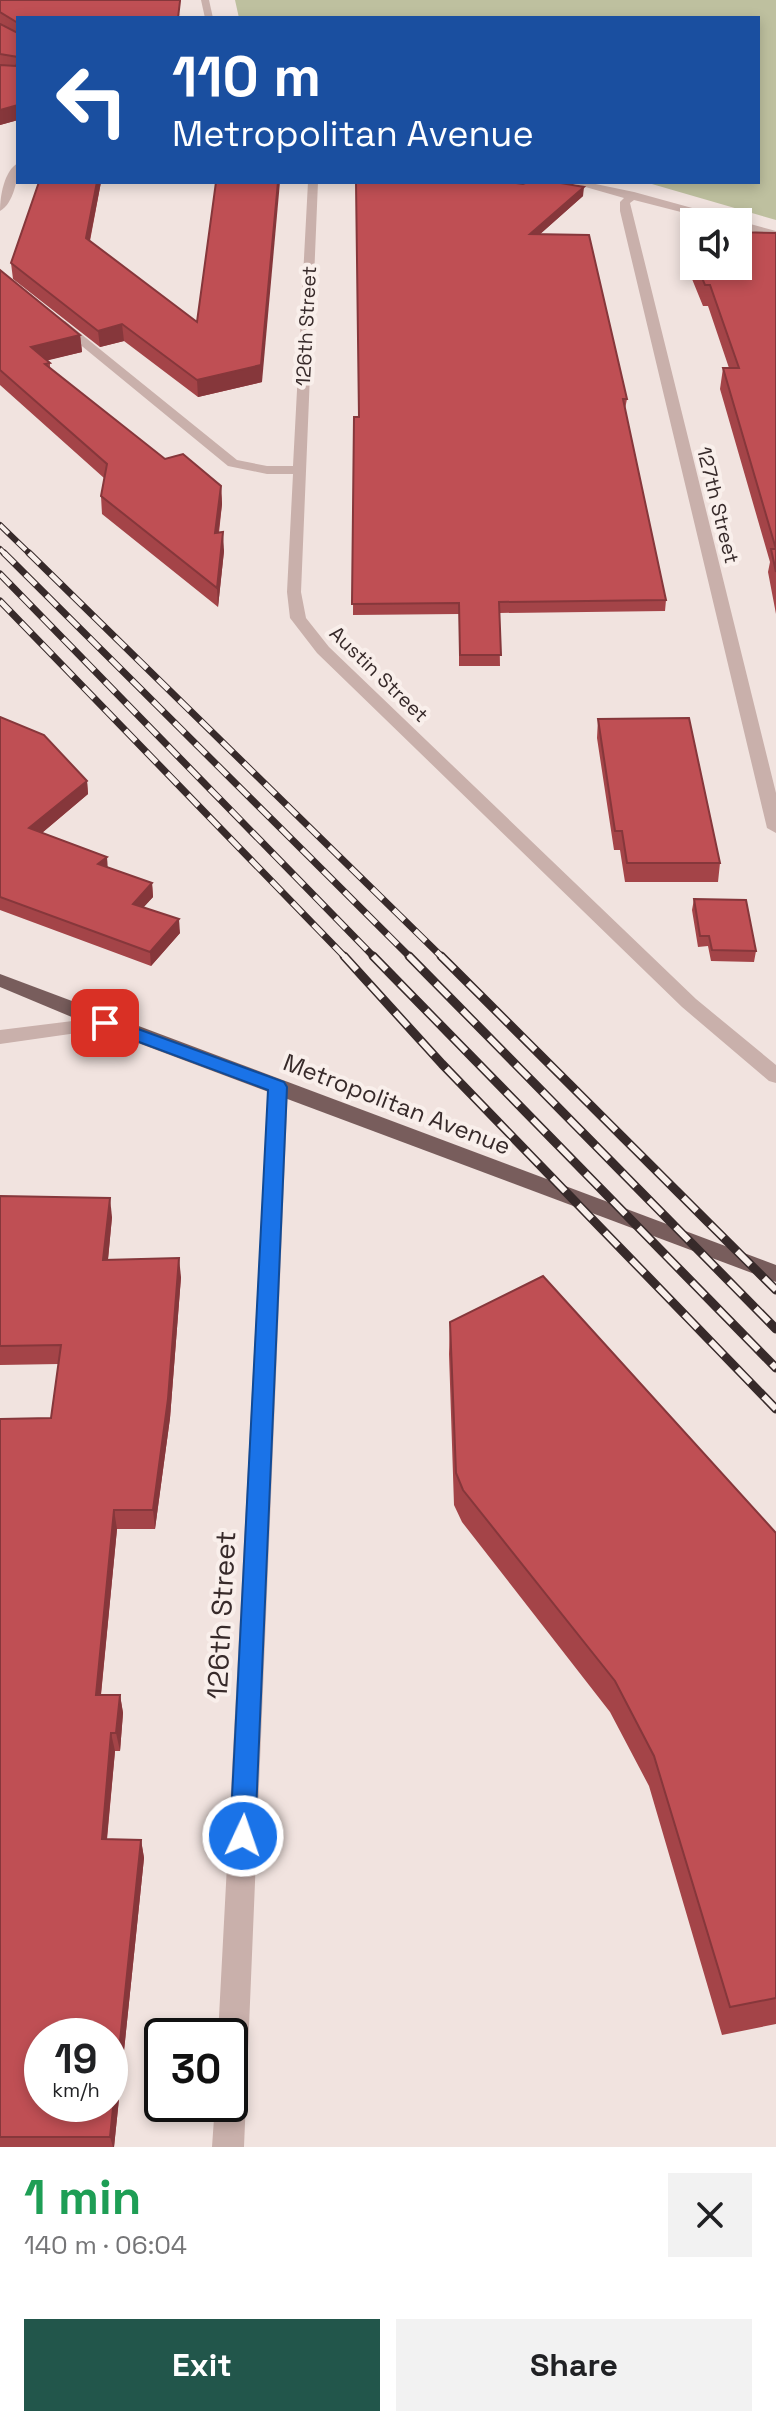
<!DOCTYPE html>
<html lang="en">
<head>
<meta charset="utf-8">
<style>
	:root { --surface:#fff; --page:#f2f2f2; --text:#202124; --muted:#757577; --accent:#22564b }
	body { margin:0; font-family:"Space Grotesk",sans-serif; background:var(--page); color:var(--text); height:100vh; display:flex; flex-direction:column; font-size:30px; white-space:nowrap }
	* { box-sizing:border-box; margin:0 }
	p { font-size:26px; color:var(--muted) }
	.icon { flex:none; width:44px; height:44px; fill:none; stroke:currentColor; stroke-width:2; stroke-linecap:round; stroke-linejoin:round }
	.map { position:relative; height:2147px; overflow:hidden }
	.details { display:flex; flex-direction:column; background:var(--surface); flex:1 }
	.details>* { flex:none }
	.hud { position:absolute; left:16px; top:16px; width:744px; height:168px; border-radius:0px; box-shadow:0 4px 12px #0003; background:#1a4fa0; color:#fff; overflow:hidden }
	.buttons { position:absolute; left:680px; top:208px; display:grid; gap:16px }
	.buttons a { display:grid; place-items:center; width:72px; height:72px; border-radius:0px; background:var(--surface); box-shadow:0 4px 12px #0003; font-size:40px }
	.speed { position:absolute; left:24px; top:2018px; display:flex; gap:16px; font-size:40px; font-weight:700; text-align:center }
	.speed>* { display:grid; place-content:center; width:104px; height:104px; border-radius:50%; background:var(--surface); box-shadow:0 4px 12px #0003; line-height:1 }
	.speed small { font-size:20px; font-weight:400 }
	.speed .limit { border:4px solid #111; border-radius:12px; background:#fff; color:#111 }
	.pin { position:absolute; display:grid; place-items:center; width:68px; height:68px; color:#fff; margin:-34px; border-radius:16px; box-shadow:0 4px 12px #0006 }
	.me { position:absolute; width:88px; margin:-44px; rotate:3deg; stroke-linejoin:round; filter:drop-shadow(0 0 6px #0008) }
	.turn { display:flex; align-items:center; gap:28px; height:168px; padding:0 24px; font-size:36px }
	.turn .icon { width:104px; height:104px; stroke-width:2.5 }
	.turn b { display:block; font-size:56px; line-height:68px }
	.round { display:grid; place-items:center; flex:none; width:84px; height:84px; border-radius:0px; background:var(--page) }
	.head { display:flex; align-items:center; justify-content:space-between; height:136px; padding:0 24px }
	h1 { font-size:48px; font-weight:600; line-height:60px; color:#1e9e55 }
	.action { display:flex; gap:16px; margin-top:auto; padding:16px 24px }
	.action a { flex:1; height:92px; border-radius:0px; background:var(--accent); color:#fff; font-size:32px; font-weight:600; line-height:92px; text-align:center }
	.action a+a { background:var(--page); color:var(--text) }
	.map>svg:first-child { display:block }
</style>
</head>
<body>
<div class="map">
<svg width="776" height="2147" viewBox="0 0 776 2147">
	<rect width="100%" height="100%" fill="#f1e3df"/>
	<!-- green -->
	<polygon fill="#bec09f" points="235,0 776,0 776,220 645,182 758,182 758,18 239,18"/>
	<g fill="none" stroke-linecap="round" stroke-linejoin="round">
		<!-- minor -->
		<g fill="#c9b0ab" fill-rule="evenodd">
			<polygon points="201,0 209,0 213,18 205,18"/>
			<path d="M18 163C18 178 14 203 0 211 0 196 4 171 18 163Z"/>
			<polygon points="308,182 318,182 301,592 306,618 329,647 696,999 776,1065 776,1083 769,1081 682,1007 317,653 290,618 287,592 293,474 267,474 228,466 55,324 65,321 237,460 267,466 293,466"/>
			<polygon points="568,182 586,182 634,192 776,231 776,238 738,227 738,222 720,222 634,200 630,203 776,793 776,833 767,828 620,211 620,202 624,198"/>
			<polygon points="105,1017 115,1023 112,1028 0,1044 0,1030"/>
			<polygon points="278,1080 288,1087 244,2147 212,2147 215,2104 230,2104 230,2036 218,2036 268,1087"/>
		</g>
		<!-- major -->
		<polygon fill="#785d5c" fill-rule="evenodd" points="0,974 776,1265 776,1282 98,1028 0,987"/>
		<!-- rail-far2 casing -->
		<g stroke="#372a2a" stroke-width="6">
			<g id="rail-far2">
				<polyline points="0,525 31,555"/>
				<polyline points="0,549 6,555"/>
			</g>
		</g>
		<!-- rail-far1 casing -->
		<g stroke="#372a2a" stroke-width="7">
			<g id="rail-far1">
				<polyline points="4,553 411,958"/>
				<polyline points="29,553 443,958"/>
				<polyline points="0,574 375,958"/>
				<polyline points="0,601 346,958"/>
			</g>
		</g>
		<!-- rail casing -->
		<g stroke="#372a2a" stroke-width="9">
			<g id="rail">
				<polyline points="344,956 442,1064 776,1409"/>
				<polyline points="373,956 776,1368"/>
				<polyline points="409,956 776,1329"/>
				<polyline points="441,956 776,1290"/>
			</g>
		</g>
		<!-- rail-far2 -->
		<use href="#rail-far2" stroke="#f9efeb" stroke-width="4" stroke-dasharray="12" stroke-linecap="butt"/>
		<!-- rail-far1 -->
		<use href="#rail-far1" stroke="#f9efeb" stroke-width="5" stroke-dasharray="15" stroke-linecap="butt"/>
		<!-- rail -->
		<use href="#rail" stroke="#f9efeb" stroke-width="6" stroke-dasharray="19" stroke-linecap="butt"/>
	</g>
	<!-- wall -->
	<g fill="#a44448">
		<polygon points="0,0 181,15 18,18 18,120 0,125"/>
		<polygon points="39,182 101,182 90,241 262,382 198,397 124,341 100,347 13,279 11,263"/>
		<polygon points="523,184 583,196 540,234 627,399 625,409 666,600 665,611 499,613 500,666 459,666 459,614 353,615 354,417 359,417"/>
		<polygon points="683,232 694,232 694,266 738,266 776,233 776,614 768,572 770,562 720,389 723,368 729,368 708,306 703,306 681,252"/>
		<polygon points="0,270 80,335 82,352 47,360 50,363 50,368 165,459 221,486 222,504 219,533 224,551 218,607 102,514 101,496 104,478 0,385"/>
		<polygon points="0,717 87,781 88,794 42,833 108,868 152,883 153,897 143,907 180,933 151,966 0,910"/>
		<polygon points="598,719 720,863 718,882 625,882 620,850 614,850 597,738"/>
		<polygon points="694,899 756,951 754,962 711,961 708,946 698,947 692,910"/>
		<polygon points="0,1196 112,1217 108,1260 181,1277 170,1418 155,1529 117,1529 101,1695 120,1695 123,1713 120,1751 115,1751 107,1840 141,1840 144,1858 114,2147 0,2147 0,1419 51,1418 59,1364 0,1365"/>
		<polygon points="450,1322 776,1533 776,2024 722,2035 649,1786 610,1712 462,1522 454,1505 449,1354"/>
	</g>
	<!-- shaded-wall -->
	<g fill="#86373b">
		<polygon points="18,105 18,120 0,125 0,110"/>
		<polygon points="97,182 101,182 87,254 86,238"/>
		<polygon points="278,182 280,182 262,382 198,397 197,380"/>
		<polygon points="584,187 583,196 529,244 530,234"/>
		<polygon points="122,324 124,341 100,347 98,331"/>
		<polygon points="80,335 82,352 33,364 31,347"/>
		<polygon points="221,486 222,504 216,551 215,533"/>
		<polygon points="223,532 224,551 218,607 217,588"/>
		<polygon points="87,781 88,794 31,842 29,828"/>
		<polygon points="107,857 108,871 98,864"/>
		<polygon points="152,883 153,897 134,918 133,904"/>
		<polygon points="179,919 180,933 151,966 150,952"/>
		<polygon points="110,1198 112,1217 106,1279 103,1260"/>
		<polygon points="179,1258 181,1277 170,1418 155,1529 153,1510"/>
		<polygon points="114,1510 117,1529 99,1713 96,1695"/>
		<polygon points="120,1695 123,1713 120,1751 116,1733"/>
		<polygon points="111,1733 115,1751 105,1857 102,1839"/>
		<polygon points="141,1840 144,1858 114,2147 113,2147 110,2137"/>
	</g>
	<!-- building -->
	<g fill="#bf4f54" stroke="#86373b" stroke-width="2" fill-rule="evenodd">
		<polygon points="0,0 180,0 180,1 178,18 18,18 18,23 0,12"/>
		<polygon points="0,24 18,33 18,57 0,54"/>
		<polygon points="18,61 18,105 0,110 0,65 16,66"/>
		<polygon points="39,182 97,182 86,238 197,322 216,182 278,182 261,365 197,380 122,324 98,331 11,263"/>
		<polygon points="356,182 509,182 523,184 528,182 555,182 584,187 530,234 589,235 627,399 623,399 666,600 499,602 501,655 460,655 459,603 352,604 354,417 359,417"/>
		<polygon points="683,232 694,232 694,259"/>
		<polygon points="738,232 776,233 776,572 771,549 776,549 723,368 739,368 710,285 705,285 697,266 738,266"/>
		<polygon points="0,270 80,335 31,347 50,363 45,364 165,459 183,454 221,486 215,533 223,532 217,588 101,496 107,464 0,370"/>
		<polygon points="0,717 44,735 87,781 29,828 107,857 98,864 152,883 133,904 179,919 150,952 0,897"/>
		<polygon points="689,718 720,863 627,863 622,831 615,831 598,719"/>
		<polygon points="694,899 746,900 756,951 712,950 709,936 700,936"/>
		<path d="M0 1196 110 1198 103 1260 179 1258 168 1399 153 1510H114L96 1695H120L116 1733H111L102 1839 141 1840 110 2137H0V1419L51 1418 61 1345 0 1346ZM42 2036H110V2104H42Z"/>
		<polygon points="543,1276 776,1533 776,1998 730,2007 654,1756 615,1681 463,1490 456,1473 450,1322"/>
	</g>
	<!-- route -->
	<polygon fill="#1a73e8" stroke="#114b97" stroke-width="2" points="105,1017 284,1082 287,1087 255,1836 252,1845 243,1849 234,1845 230,1836 268,1090 99,1027 99,1019"/>
	<g text-anchor="middle" dominant-baseline="central" stroke-width="8" stroke-linejoin="round" paint-order="stroke">
		<!-- far-street labels -->
		<g font-size="20" fill="#372a2a" stroke="#f9efeb">
			<text transform="translate(306 326) rotate(-87)">126th Street</text>
			<text transform="translate(718 505) rotate(76)">127th Street</text>
			<text transform="translate(379 674) rotate(44)">Austin Street</text>
		</g>
		<!-- street labels -->
		<g font-size="24" fill="#372a2a" stroke="#f9efeb">
			<text transform="translate(397 1104) rotate(21)">Metropolitan Avenue</text>
		</g>
		<!-- near-street labels -->
		<g font-size="28" fill="#372a2a" stroke="#f9efeb">
			<text transform="translate(221 1615) rotate(-87)">126th Street</text>
		</g>
	</g>
</svg>
<div class="buttons">
<a><svg class="icon" aria-label="sound" viewBox="0 0 24 24"><path d="M4 9h4l5-4v14l-5-4H4zM17 9q2 3 0 6"/></svg></a>
</div>
<div class="speed"><div>19<small>km/h</small></div><div class="limit">30</div></div>
<div class="pin" style="left:105px;top:1023px;background:#d93025"><svg class="icon" aria-label="arrive" viewBox="0 0 24 24"><path d="M6 21V4h12l-3 4 3 4H6"/></svg></div>
<svg class="me" style="left:243px;top:1836px" viewBox="-20 -20 40 40"><circle r="17" fill="#1a73e8" stroke="#fff" stroke-width="3"/><path d="M0-11L8 9 0 5-8 9z" fill="#fff"/></svg>
<div class="hud">
<div class="turn"><svg class="icon" aria-label="left" viewBox="0 0 24 24"><path d="M17 20v-9H6M10 6l-5 5 5 5"/></svg><div><b>110 m</b>Metropolitan Avenue</div></div>
</div>
</div>
<section class="details">
<div class="head"><div><h1>1 min</h1><p>140 m · 06:04</p></div><a class="round"><svg class="icon" aria-label="close" viewBox="0 0 24 24"><path d="M6 6l12 12M18 6L6 18"/></svg></a></div>
<div class="action"><a>Exit</a><a>Share</a></div>
</section>
</body>
</html>
